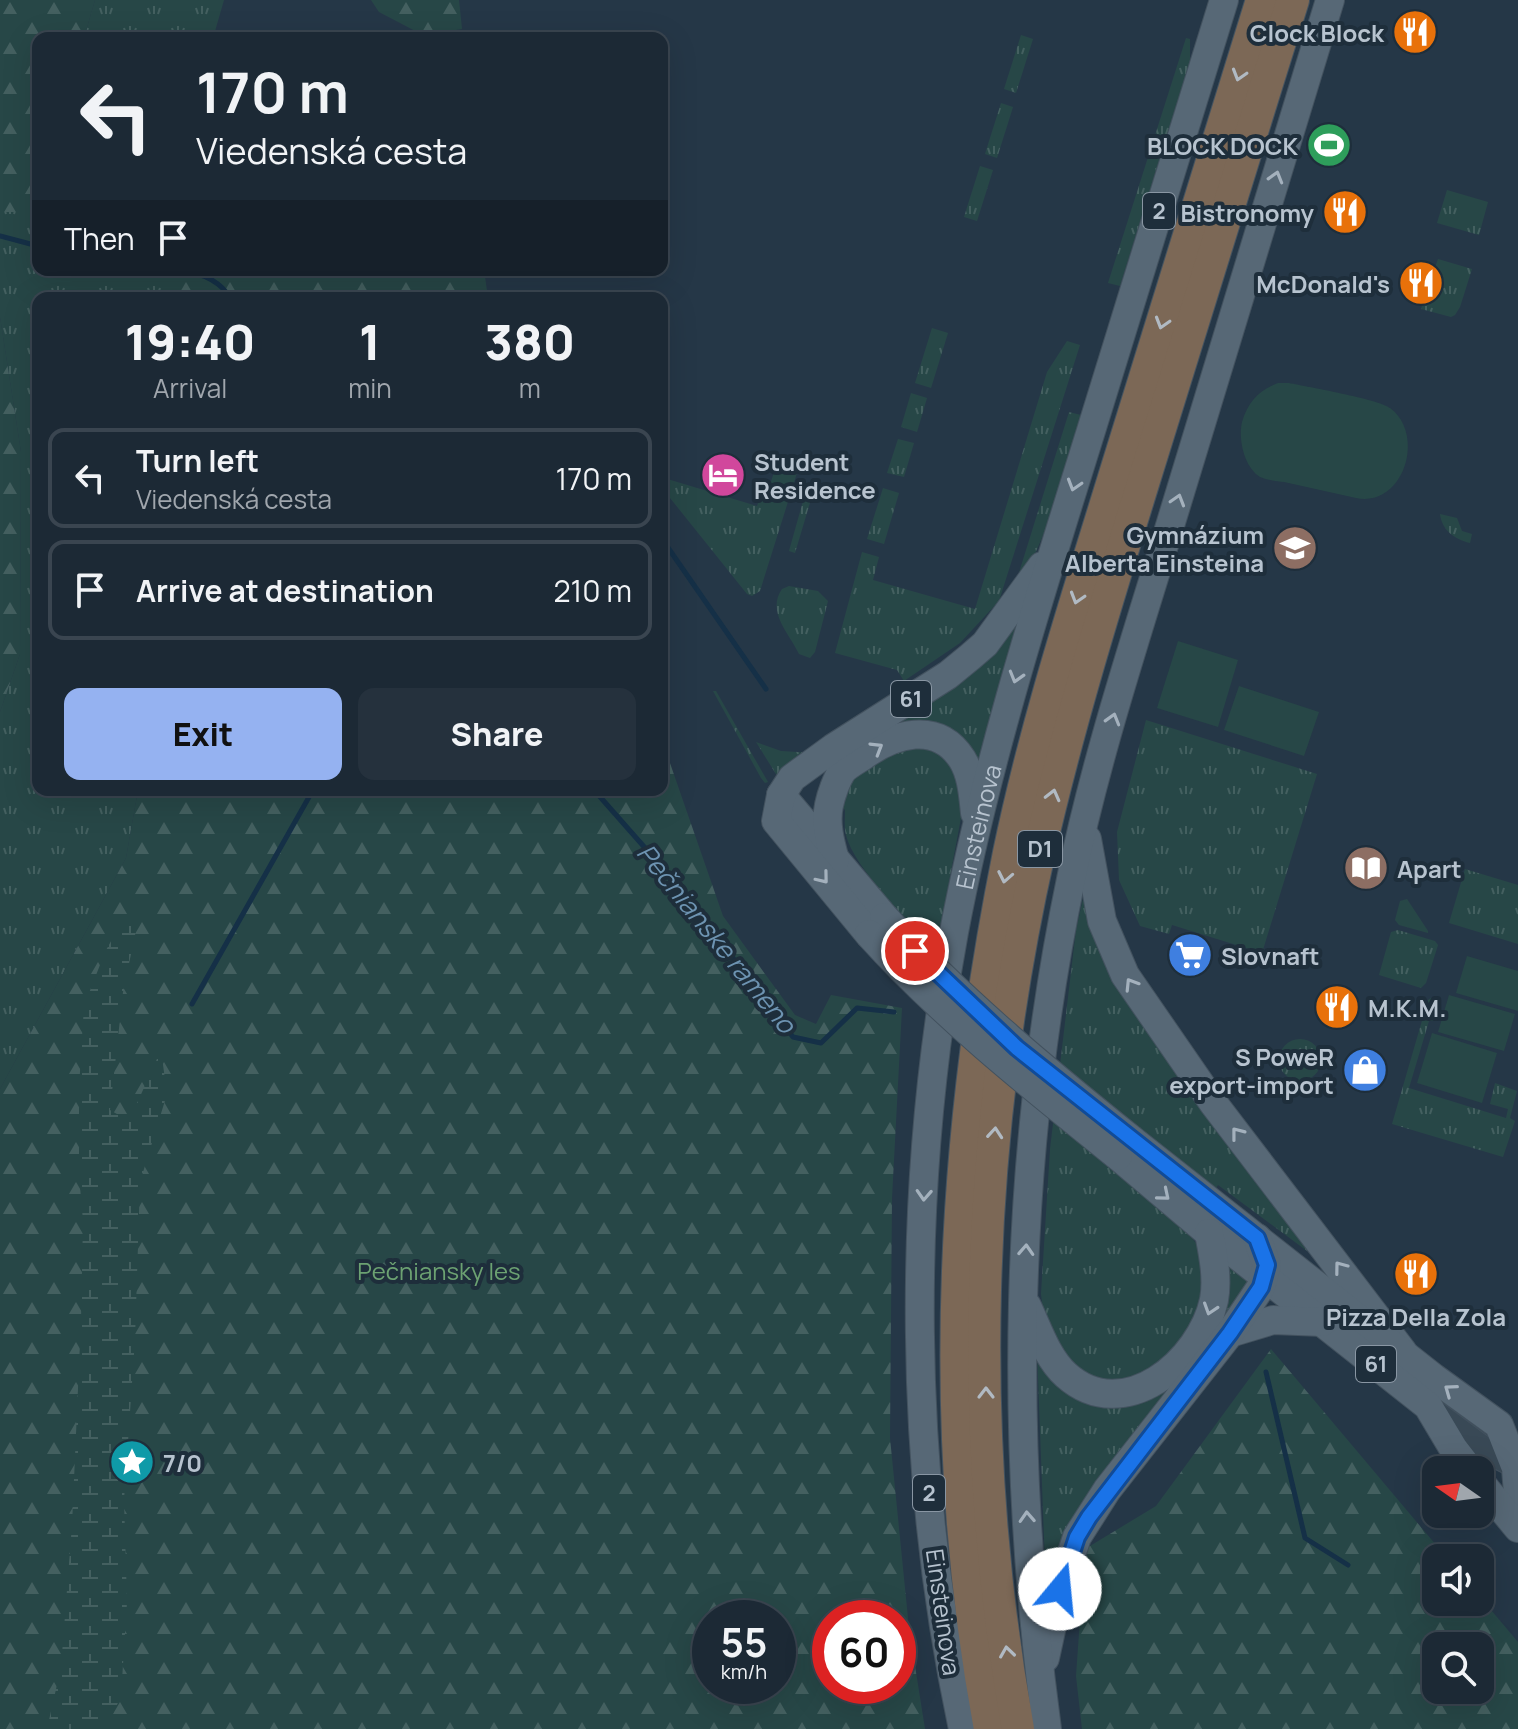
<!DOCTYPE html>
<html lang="en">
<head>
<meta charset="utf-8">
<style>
	:root { --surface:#1c2935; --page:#25313d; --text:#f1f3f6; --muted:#a0a6ad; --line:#3a4550; --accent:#95b2f1 }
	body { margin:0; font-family:Manrope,sans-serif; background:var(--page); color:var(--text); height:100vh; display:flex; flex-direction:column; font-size:30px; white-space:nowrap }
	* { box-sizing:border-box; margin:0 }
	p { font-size:26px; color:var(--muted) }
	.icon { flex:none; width:44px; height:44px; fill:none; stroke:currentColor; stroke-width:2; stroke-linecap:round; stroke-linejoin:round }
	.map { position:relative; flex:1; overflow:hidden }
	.side { position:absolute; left:32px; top:292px; width:636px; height:504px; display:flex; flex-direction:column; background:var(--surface); border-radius:16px; box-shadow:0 8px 32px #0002,0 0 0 2px var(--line) }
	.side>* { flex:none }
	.banner { position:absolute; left:32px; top:32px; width:636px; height:244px; border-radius:16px; box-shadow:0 8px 32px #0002,0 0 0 2px var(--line); background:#1c2935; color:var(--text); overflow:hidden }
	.needle { width:52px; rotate:284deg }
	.fabs { position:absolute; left:1422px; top:1456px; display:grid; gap:16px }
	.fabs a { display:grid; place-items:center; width:72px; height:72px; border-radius:16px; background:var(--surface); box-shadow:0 8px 32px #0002,0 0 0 2px var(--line); font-size:40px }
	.speed { position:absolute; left:692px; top:1600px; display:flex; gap:16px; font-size:40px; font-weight:700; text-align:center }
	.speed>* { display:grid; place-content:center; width:104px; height:104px; border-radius:50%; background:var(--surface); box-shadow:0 8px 32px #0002,0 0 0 2px var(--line); line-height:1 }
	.speed small { font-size:20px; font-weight:400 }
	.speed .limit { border:12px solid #d22; background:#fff; color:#111 }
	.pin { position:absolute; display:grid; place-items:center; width:68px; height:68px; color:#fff; margin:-34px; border:4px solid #fff; border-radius:50%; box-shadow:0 2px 8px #0007 }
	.me { position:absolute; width:88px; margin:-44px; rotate:17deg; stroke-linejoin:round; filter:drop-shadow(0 0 6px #0008) }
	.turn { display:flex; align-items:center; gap:28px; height:168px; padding:0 32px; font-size:36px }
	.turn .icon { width:104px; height:104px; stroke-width:2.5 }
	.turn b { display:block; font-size:56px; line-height:68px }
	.then { display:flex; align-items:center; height:76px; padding:0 32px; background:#0003; gap:16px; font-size:30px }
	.eta { display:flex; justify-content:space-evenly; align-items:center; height:136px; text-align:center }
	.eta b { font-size:48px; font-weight:800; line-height:56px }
	.primary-button { display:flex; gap:16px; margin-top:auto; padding:16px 32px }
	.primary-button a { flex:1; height:92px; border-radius:16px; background:var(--accent); color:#111; font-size:32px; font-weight:800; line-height:92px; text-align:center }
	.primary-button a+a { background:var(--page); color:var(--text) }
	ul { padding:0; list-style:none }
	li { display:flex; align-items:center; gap:24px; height:100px; margin:0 16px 12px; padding:0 16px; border:4px solid var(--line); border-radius:16px }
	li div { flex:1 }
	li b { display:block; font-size:30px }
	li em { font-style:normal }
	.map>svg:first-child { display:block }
</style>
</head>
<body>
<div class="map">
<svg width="1518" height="1729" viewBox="0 0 1518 1729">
	<defs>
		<pattern id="grass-tufts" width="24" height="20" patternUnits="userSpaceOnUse" patternTransform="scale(2)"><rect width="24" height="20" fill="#274747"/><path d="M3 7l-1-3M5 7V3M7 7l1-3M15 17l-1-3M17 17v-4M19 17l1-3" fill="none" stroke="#446060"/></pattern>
		<pattern id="forest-firs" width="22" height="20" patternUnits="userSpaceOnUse" patternTransform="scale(2)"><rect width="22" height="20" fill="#274747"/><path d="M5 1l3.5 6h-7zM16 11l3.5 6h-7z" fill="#446060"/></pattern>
		<pattern id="wetland-marsh" width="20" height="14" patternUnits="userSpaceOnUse" patternTransform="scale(2)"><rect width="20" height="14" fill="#274747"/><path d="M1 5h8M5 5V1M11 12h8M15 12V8" fill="none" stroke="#446060"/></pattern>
	</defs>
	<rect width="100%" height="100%" fill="#253747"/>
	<!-- grass -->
	<g fill="url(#grass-tufts)">
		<polygon points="95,0 224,0 213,38 84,38"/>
		<polygon points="1021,35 1033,39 1016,93 1004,89"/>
		<polygon points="1186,38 1190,39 1190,61 1120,286 1108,283"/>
		<polygon points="1001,103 1013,107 997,158 985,154"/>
		<polygon points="980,166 993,170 977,221 964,217"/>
		<polygon points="1447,190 1488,202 1479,235 1437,223"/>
		<polygon points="38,201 38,270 164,270 164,298 38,298 38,790 138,790 126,858 0,1089 0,712 20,654 21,452 0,317 0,212 35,212"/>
		<polygon points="1438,259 1472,269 1460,307 1455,315 1451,317 1421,309"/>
		<polygon points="932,328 948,333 931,388 915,383"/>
		<polygon points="1067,341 1080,345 999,601 960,643 904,681 897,670 835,653 862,552 879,557 873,580 975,609 1047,372"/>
		<polygon points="911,393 927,398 917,432 901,427"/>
		<path d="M1069 412 1081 415C1063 477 1048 541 1012 595Z"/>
		<polygon points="898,439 914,443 904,477 887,473"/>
		<polygon points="662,463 667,464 664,478 757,506 761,494 767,494 776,466 797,473 760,591 752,596 747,594 662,488"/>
		<polygon points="883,488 899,493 884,544 867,539"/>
		<polygon points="805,494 812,496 795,553 789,551"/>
		<path d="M1440 514 1457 518 1462 531 1472 534 1470 543C1454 539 1442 530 1440 514Z"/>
		<path d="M789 586 818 591 828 601 815 652 810 658 799 654C790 634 766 612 782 589Z"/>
		<polygon points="1019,622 979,773 976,765 888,732 805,784 1004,638"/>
		<polygon points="713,691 716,691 768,782 765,783 761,778"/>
		<polygon points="1146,720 1317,774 1262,953 1172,925 1169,934 1140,926 1119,880 1117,832"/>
		<polygon points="756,742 781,751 815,753 779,779"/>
		<path d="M941 746 966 791 936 951C912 925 854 868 846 835 844 828 845 818 845 810L841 806C847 787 863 760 883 751 895 746 927 747 941 746Z"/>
		<polygon points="1465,869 1518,885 1518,944 1449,923"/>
		<polygon points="1086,885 1105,952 1129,1007 1330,1268 1218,1185 1188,1233 1202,1251 1207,1272 1198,1322 1142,1381 1087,1381 1046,1333 1041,1294 1050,1149 1076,930"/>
		<polygon points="1407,899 1428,931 1428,933 1399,925 1395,920 1400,901"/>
		<polygon points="1398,930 1435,941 1438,945 1426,983 1421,988 1379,975 1391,932"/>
		<polygon points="1431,998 1439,1003 1433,1021 1429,1021 1409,1088 1506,1118 1508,1109 1490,1104 1495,1083 1517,1091 1510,1118 1515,1121 1503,1157 1392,1124 1428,1000"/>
		<circle cx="1300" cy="1060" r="21"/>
		<polygon points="1221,1254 1257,1282 1046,1591 1037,1350 1054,1376 1169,1384"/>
	</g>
	<!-- forest -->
	<g fill="url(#forest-firs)" fill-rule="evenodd">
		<polygon points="0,0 95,0 84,38 38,38 38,201 35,212 0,212"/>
		<polygon points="371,0 459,0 462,29 423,35 379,12"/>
		<polygon points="164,270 484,270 488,298 164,298"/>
		<polygon points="0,317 21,452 20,654 0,712"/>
		<path d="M662 740 723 916 795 1015 816 1024 831 995 902 1008 892 1198 890 1438 909 1628 925 1729H0V1089L126 858 138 790H662ZM710 1618H778V1686H710ZM830 1618H898V1686H830Z"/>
		<path d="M1271 1349 1447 1558H1436V1602H1480V1597L1518 1642V1729H1082L1076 1676 1085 1549 1156 1506ZM1436 1646H1480V1690H1436Z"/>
	</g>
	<!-- wetland -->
	<polygon fill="url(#wetland-marsh)" points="125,916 138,921 123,992 110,1110 129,1121 161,1050 167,1094 140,1182 135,1339 124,1500 127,1602 121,1696 106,1729 47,1729 61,1667 72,1525 81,1320 83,1221 79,1175 79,1088 84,1006 105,952"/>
	<!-- pitch -->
	<g fill="#274747">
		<path d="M1278 383H1289C1308 387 1378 399 1390 408 1426 434 1404 508 1356 498 1332 493 1308 487 1284 482 1277 481 1267 480 1260 477 1244 467 1238 439 1242 422 1248 402 1259 390 1278 383Z"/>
		<polygon points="1178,641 1238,660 1218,727 1157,708"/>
		<polygon points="1239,686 1319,712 1304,756 1224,730"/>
		<polygon points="1467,956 1518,971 1518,1011 1456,993"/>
		<polygon points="1449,995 1515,1014 1504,1051 1438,1032"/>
		<polygon points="1432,1033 1497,1053 1482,1103 1417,1083"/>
	</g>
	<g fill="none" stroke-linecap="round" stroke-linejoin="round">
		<!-- stream -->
		<g stroke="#153047" stroke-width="5">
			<polyline points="0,236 38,246"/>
			<path d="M181 270C200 273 220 280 230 298"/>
			<polyline points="662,539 766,689"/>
			<polyline points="594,790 676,883 793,1037 821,1043 857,1008 894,1012"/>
			<polyline points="192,1004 313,790"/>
			<polyline points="1266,1372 1305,1538 1348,1565"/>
		</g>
		<!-- minor casing -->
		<g stroke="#43525f" stroke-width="24">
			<polyline id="minor" points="1436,1412 1498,1458 1518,1468"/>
		</g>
		<!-- major casing -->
		<g stroke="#43525f" stroke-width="30">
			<g id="major">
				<polyline points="781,795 884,917"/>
				<polyline points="1087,839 1102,921 1125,975 1214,1104 1403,1352"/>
				<path d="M835 860C830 842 825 823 829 805 831 795 837 778 843 770 848 765 857 760 863 756 894 734 937 720 962 759 972 775 973 795 975 813"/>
				<polyline points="869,934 776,821 781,795 792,778 833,748 948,675 970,657 985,644 1042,566"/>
				<polyline points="1132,1140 1434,1378 1499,1425 1516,1468 1518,1494"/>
				<polyline points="1118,1156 1209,1233 1428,1406 1453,1448 1470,1470"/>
				<path d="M1027 1306C1038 1329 1047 1358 1066 1375 1124 1427 1201 1361 1214 1300 1218 1278 1213 1254 1209 1233"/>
				<polyline points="1230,1333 1273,1320 1323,1322"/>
				<polyline points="1480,1482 1518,1528"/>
				<polyline points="1045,1658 1060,1589 1077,1537 1107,1490 1230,1333 1261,1287 1267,1265 1257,1238"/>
				<path id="s1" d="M963 1729C908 1472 906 1191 954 932 986 763 1039 598 1090 434 1135 290 1179 145 1224 0"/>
				<path d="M1047 1729C1009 1447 1013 1158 1071 879 1096 757 1136 638 1172 519 1224 346 1277 173 1330 0"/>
			</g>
		</g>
		<!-- highway casing -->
		<g stroke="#445360" stroke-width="34">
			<g id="highway">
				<path d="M990 1729C936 1439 951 1141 1009 853 1036 723 1078 595 1117 468 1165 312 1214 156 1262 0"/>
				<path d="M1018 1729C966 1442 975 1138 1039 853 1070 717 1112 584 1153 451 1200 300 1246 150 1293 0"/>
			</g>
		</g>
		<!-- minor -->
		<use href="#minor" stroke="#394956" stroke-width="22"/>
		<!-- major -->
		<use href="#major" stroke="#576876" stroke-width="28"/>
		<!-- highway -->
		<use href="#highway" stroke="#7c6856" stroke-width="32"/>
		<!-- major-bridge casing -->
		<g stroke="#43525f" stroke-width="30" stroke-linecap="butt">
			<g id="major-bridge">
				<path d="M884 917C960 1000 1045 1070 1132 1140"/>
				<path d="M869 934C944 1017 1031 1086 1118 1156"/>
			</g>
		</g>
		<!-- major-bridge -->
		<use href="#major-bridge" stroke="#576876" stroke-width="28"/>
	</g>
	<!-- one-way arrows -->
	<defs><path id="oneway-chevron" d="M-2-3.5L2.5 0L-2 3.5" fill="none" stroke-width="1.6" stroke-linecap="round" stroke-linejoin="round" transform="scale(2)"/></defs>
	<g stroke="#b1bac3">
		<use href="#oneway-chevron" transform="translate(1239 75) rotate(107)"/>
		<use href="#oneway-chevron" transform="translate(1162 323) rotate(107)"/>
		<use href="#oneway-chevron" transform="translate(1077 598) rotate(107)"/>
		<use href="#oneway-chevron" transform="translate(1053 795) rotate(-76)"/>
		<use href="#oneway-chevron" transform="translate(1005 877) rotate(101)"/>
		<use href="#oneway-chevron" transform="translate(995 1133) rotate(-85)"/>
		<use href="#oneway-chevron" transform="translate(986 1393) rotate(-90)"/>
		<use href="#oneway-chevron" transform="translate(1007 1652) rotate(-98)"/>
	</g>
	<g stroke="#a4b1bd">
		<use href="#oneway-chevron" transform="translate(1276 177) rotate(-74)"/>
		<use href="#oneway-chevron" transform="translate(1074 485) rotate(107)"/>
		<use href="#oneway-chevron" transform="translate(1178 500) rotate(-73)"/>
		<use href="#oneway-chevron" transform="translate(1016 677) rotate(106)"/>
		<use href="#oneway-chevron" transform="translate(1113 719) rotate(-74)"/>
		<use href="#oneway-chevron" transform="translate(877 748) rotate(-31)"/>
		<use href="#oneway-chevron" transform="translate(823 878) rotate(51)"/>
		<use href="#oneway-chevron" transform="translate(1131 984) rotate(-122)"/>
		<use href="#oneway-chevron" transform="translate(1237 1133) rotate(-128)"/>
		<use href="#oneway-chevron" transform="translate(924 1195) rotate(93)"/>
		<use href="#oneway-chevron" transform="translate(1164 1195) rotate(40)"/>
		<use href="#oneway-chevron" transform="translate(1026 1250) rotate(-87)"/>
		<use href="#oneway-chevron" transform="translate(1340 1267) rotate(-127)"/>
		<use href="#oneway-chevron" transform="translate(1210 1309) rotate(108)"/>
		<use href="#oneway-chevron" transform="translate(1450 1390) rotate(-144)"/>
		<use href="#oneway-chevron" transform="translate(1027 1517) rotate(-93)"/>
	</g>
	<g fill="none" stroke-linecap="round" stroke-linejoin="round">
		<!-- route casing -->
		<g stroke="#114b97" stroke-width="20">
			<polyline id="route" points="915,951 1017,1048 1257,1238 1267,1265 1261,1287 1230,1333 1089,1517 1077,1537 1060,1589"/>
		</g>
		<!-- route -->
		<use href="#route" stroke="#1a73e8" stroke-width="14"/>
	</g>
	<!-- icons -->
	<defs>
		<g id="restaurant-disc" transform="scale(2.3)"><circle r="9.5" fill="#e8710a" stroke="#1e2e3b"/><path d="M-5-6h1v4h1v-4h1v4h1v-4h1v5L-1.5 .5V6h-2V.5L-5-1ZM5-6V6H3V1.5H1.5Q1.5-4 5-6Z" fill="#fff"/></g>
		<g id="stadium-disc" transform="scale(2.3)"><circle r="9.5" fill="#2e9e5b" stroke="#1e2e3b"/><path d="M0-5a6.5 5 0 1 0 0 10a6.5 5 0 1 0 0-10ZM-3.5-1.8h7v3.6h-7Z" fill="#fff"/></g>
		<g id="hotel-disc" transform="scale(2.3)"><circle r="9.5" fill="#d1479c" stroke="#1e2e3b"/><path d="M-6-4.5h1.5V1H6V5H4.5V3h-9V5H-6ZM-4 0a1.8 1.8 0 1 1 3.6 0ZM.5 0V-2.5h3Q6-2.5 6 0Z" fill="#fff"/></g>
		<g id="school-disc" transform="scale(2.3)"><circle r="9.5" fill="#8d6e63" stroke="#1e2e3b"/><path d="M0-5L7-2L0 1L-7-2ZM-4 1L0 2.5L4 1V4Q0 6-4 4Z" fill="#fff"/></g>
		<g id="library-disc" transform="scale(2.3)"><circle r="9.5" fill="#8d6e63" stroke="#1e2e3b"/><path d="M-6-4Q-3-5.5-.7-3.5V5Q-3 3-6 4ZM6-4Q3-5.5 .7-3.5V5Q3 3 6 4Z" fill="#fff"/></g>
		<g id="supermarket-disc" transform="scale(2.3)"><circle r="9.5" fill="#3f7fe0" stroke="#1e2e3b"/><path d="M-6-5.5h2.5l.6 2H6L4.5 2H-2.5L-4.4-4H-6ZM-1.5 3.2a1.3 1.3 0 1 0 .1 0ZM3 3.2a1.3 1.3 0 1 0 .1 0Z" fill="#fff"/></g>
		<g id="shop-disc" transform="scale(2.3)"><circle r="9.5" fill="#3f7fe0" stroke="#1e2e3b"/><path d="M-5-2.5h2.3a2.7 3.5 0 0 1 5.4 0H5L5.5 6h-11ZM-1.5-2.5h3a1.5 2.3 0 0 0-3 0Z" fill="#fff"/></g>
		<g id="sight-disc" transform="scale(2.3)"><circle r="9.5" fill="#0f9aa8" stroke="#1e2e3b"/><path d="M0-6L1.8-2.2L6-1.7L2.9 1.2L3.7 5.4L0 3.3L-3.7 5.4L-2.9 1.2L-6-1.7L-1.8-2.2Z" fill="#fff"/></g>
	</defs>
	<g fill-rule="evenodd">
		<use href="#restaurant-disc" x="1415" y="32"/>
		<use href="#stadium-disc" x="1329" y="145"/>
		<use href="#restaurant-disc" x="1345" y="212"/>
		<use href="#restaurant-disc" x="1421" y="283"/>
		<use href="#hotel-disc" x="723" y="475"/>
		<use href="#school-disc" x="1295" y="548"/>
		<use href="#library-disc" x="1366" y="868"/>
		<use href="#supermarket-disc" x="1190" y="955"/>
		<use href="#restaurant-disc" x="1337" y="1007"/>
		<use href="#shop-disc" x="1365" y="1070"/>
		<use href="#restaurant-disc" x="1416" y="1274"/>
		<use href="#sight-disc" x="132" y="1462"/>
	</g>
	<g text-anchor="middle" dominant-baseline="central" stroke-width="8" stroke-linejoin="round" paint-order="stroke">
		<!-- shield labels -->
		<g fill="#1e2e3b" stroke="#8996a3" stroke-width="2">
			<rect x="1143" y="193" width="32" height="36" rx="6"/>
			<rect x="891" y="681" width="40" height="36" rx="6"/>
			<rect x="1018" y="831" width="44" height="36" rx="6"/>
			<rect x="1356" y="1346" width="40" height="36" rx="6"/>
			<rect x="913" y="1475" width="32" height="36" rx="6"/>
		</g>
		<g font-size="22" font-weight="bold" fill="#b7c3cf">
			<text x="1159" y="211">2</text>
			<text x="911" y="699">61</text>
			<text x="1040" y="849">D1</text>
			<text x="1376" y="1364">61</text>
			<text x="929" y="1493">2</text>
		</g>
		<!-- poi labels -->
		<g font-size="24" font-weight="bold" fill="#b7c3cf" stroke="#1e2e3b" text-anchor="end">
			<text x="1384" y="32">Clock Block</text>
			<text x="1298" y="145">BLOCK DOCK</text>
			<text x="1314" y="212">Bistronomy</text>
			<text x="1390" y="283">McDonald's</text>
			<text x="754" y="461" text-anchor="start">Student<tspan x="754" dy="28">Residence</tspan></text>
			<text x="1264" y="534">Gymnázium<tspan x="1264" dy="28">Alberta Einsteina</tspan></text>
			<text x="1397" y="868" text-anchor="start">Apart</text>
			<text x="1221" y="955" text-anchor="start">Slovnaft</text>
			<text x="1368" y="1007" text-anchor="start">M.K.M.</text>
			<text x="1334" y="1056">S PoweR<tspan x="1334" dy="28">export-import</tspan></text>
			<text x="1416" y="1316" text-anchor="middle">Pizza Della Zola</text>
			<text x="163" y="1462" text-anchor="start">7/0</text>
		</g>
		<!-- street labels -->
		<g font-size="24" fill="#b7c3cf" stroke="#1e2e3b">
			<text stroke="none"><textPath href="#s1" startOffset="910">Einsteinova</textPath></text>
			<text transform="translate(944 1612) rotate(82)">Einsteinova</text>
		</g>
		<!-- park labels -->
		<g font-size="24" fill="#6ca272" stroke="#1e2e3b">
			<text x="439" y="1270">Pečniansky les</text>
		</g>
		<!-- water labels -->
		<g font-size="26" font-style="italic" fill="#6d93b1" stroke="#1e2e3b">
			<text transform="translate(717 938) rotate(51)">Pečnianske rameno</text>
		</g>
	</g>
</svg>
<div class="fabs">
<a><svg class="needle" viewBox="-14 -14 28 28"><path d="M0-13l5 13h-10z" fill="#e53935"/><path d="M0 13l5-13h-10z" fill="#a0a6ad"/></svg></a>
<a><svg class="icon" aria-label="sound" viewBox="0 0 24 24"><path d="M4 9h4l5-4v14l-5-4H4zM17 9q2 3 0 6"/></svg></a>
<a><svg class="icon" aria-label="search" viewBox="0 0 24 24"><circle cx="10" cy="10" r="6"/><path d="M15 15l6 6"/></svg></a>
</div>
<div class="speed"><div>55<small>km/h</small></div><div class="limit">60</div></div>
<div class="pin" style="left:915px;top:951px;background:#d93025"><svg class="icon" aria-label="arrive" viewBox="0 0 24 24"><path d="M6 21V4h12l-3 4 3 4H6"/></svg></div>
<svg class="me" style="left:1060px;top:1589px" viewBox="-20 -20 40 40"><circle r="19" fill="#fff"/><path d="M0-13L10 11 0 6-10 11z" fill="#1a73e8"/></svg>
<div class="banner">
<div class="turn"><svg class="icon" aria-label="left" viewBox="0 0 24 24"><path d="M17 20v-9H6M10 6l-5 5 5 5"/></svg><div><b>170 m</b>Viedenská cesta</div></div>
<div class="then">Then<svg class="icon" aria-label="arrive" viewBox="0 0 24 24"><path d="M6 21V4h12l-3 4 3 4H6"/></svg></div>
</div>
<section class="side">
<div class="eta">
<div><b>19:40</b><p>Arrival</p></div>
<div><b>1</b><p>min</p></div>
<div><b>380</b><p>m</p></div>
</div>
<ul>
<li><svg class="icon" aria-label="left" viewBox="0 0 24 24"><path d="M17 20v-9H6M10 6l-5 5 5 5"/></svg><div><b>Turn left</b><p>Viedenská cesta</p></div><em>170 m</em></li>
<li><svg class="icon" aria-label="arrive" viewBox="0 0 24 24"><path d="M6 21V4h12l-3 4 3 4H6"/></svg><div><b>Arrive at destination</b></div><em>210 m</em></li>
</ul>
<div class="primary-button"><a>Exit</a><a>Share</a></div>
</section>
</div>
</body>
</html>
